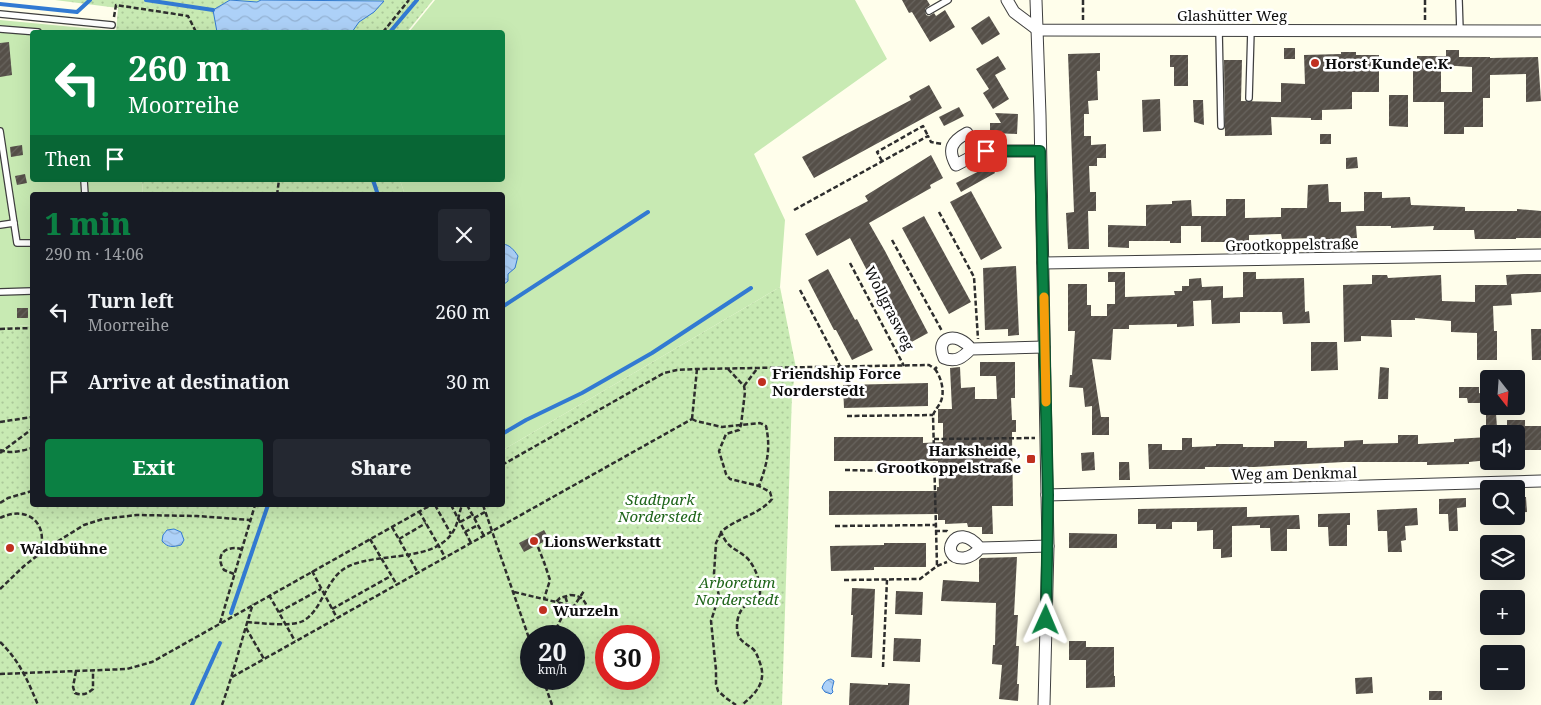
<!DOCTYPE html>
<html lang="en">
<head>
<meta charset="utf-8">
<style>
	:root { --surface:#171b24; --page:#242831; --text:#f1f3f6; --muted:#9ea1a6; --accent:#0b8043 }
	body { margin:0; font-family:"Noto Serif",serif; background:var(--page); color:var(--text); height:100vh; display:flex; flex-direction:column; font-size:19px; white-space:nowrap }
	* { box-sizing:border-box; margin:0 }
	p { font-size:16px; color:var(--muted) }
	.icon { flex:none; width:28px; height:28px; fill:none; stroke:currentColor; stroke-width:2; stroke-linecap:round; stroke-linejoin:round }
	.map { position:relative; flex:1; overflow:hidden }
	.drawer { position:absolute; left:30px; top:192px; width:475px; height:315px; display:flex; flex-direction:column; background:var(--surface); border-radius:5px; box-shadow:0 5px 20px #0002 }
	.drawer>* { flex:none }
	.banner { position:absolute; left:30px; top:30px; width:475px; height:152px; border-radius:5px; box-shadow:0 5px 20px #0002; background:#0b8043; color:#fff; overflow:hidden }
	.needle { width:32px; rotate:163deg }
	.controls { position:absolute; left:1480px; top:370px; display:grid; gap:10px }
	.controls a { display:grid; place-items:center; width:45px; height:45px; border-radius:5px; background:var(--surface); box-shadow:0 5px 20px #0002; font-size:25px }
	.speed { position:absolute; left:520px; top:625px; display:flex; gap:10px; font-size:25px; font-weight:700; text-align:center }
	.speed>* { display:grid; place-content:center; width:65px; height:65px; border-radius:50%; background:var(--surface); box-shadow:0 5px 20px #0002; line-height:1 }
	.speed small { font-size:12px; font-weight:400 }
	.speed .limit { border:8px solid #d22; background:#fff; color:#111 }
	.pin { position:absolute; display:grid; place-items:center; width:42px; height:42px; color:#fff; margin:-21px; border-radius:10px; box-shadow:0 2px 8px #0006 }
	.me { position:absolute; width:55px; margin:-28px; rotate:1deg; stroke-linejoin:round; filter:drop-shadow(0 0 4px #0008) }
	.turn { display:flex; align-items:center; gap:18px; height:105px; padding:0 15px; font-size:22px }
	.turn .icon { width:65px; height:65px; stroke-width:2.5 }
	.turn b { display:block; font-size:35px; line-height:42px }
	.then { display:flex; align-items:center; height:48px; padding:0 15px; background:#0003; gap:10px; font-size:19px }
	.round { display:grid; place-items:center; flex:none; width:52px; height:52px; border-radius:5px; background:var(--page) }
	.summary { display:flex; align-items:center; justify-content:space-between; height:85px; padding:0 15px }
	h1 { font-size:30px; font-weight:800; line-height:38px; color:var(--accent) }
	.primary-button { display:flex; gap:10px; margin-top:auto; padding:10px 15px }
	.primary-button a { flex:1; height:58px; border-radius:5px; background:var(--accent); color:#fff; font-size:20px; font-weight:800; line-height:58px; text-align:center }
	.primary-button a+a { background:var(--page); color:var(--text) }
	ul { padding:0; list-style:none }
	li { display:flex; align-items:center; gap:15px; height:70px; padding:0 15px }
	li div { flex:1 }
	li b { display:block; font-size:19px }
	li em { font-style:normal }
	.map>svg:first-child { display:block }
</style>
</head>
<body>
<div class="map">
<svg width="1541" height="705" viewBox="0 0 1541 705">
	<defs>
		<pattern id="park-dots" width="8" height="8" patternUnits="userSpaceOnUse" patternTransform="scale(1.25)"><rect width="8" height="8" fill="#c8eab3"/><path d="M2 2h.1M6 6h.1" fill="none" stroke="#abc899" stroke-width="1.8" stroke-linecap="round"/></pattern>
		<pattern id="water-waves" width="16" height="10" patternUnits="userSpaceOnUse" patternTransform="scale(1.25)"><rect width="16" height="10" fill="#add1f8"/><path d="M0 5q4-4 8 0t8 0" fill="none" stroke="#94b2d3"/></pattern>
		<pattern id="building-hatch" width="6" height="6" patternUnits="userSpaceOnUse" patternTransform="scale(1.25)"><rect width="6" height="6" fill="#554f48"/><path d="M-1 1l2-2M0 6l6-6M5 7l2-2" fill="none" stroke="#68645e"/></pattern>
	</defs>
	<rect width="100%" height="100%" fill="#fffeeb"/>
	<!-- grass -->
	<g fill="#c8eab3">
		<polygon points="435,0 855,0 887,59 754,154 785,220 780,287 503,450 502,195 405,195 400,180 502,180 502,32 409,32"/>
		<polygon points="0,20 116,31 116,32 32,32 32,180 142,180 143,195 32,195 32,325 0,327"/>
	</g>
	<!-- park -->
	<g fill="url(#park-dots)" fill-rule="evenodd">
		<polygon points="55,0 433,0 407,32 116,32 118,8"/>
		<polygon points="142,180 400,180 405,195 143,195"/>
		<path d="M780 287 796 368 792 394 782 705H0V327L32 325V505H502L503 450ZM531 636H574V679H531ZM606 636H649V679H606Z"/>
	</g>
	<!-- water -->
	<g fill="url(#water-waves)" stroke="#327ad2">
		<polygon points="230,0 257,2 261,0 384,1 374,12 359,22 352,32 217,32 213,10"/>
		<path d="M503 244C510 245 514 250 518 256L515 268 508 274V281L503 285Z"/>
		<path d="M174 529 181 532 184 540 181 545C173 547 168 548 162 541L163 535 167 530Z"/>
		<path d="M831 679 834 681 832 689 833 692 831 694 825 692 822 688C824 682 826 680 831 679Z"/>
	</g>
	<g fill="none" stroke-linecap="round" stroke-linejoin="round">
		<!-- stream -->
		<g stroke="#327ad2" stroke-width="4">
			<polyline points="146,0 213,10"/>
			<polyline points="0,4 77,12 90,0"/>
			<polyline points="390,32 417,0"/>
			<polyline points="373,180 378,195"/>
			<polyline points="502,307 648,212"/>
			<polyline points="502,434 526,420 582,393 652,353 751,288"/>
			<polyline points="231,613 268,505"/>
			<polyline points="192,705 220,643"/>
		</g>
	</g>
	<!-- building -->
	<g fill="url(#building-hatch)" fill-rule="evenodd">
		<polygon points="902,0 927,0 930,5 925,9 926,15 929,16 934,13 936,16 945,10 955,27 930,42 912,12 909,13"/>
		<polygon points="989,16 1000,34 982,45 971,28"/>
		<polygon points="9,42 12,75 0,77 0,43"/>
		<rect x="1284" y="48" width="11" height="11"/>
		<path d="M1446 50H1459V57H1490V58L1538 57 1541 101 1526 102V74L1490 75V98H1483V127H1464V134H1444V102H1413V71H1417V56H1446ZM1441 65 1472 67V92H1441Z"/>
		<polygon points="1341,52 1356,52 1356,55 1379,55 1379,92 1352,92 1352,109 1322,110 1322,120 1311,120 1311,118 1271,117 1272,135 1225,136 1224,60 1242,60 1241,101 1281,102 1281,83 1305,84 1304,55 1341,54"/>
		<polygon points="1100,53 1100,71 1097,71 1098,100 1088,101 1089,114 1084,114 1084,136 1091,136 1091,145 1106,144 1106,158 1097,158 1097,166 1089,166 1090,192 1096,192 1096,211 1088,211 1089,249 1068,249 1066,213 1074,212 1068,54"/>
		<polygon points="1170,55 1188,55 1188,86 1174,86 1174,67 1170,67"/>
		<polygon points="998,56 1006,69 995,75 1009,99 993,109 983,93 989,89 976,69"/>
		<polygon points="929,85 942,108 814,178 802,157 911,100 909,96"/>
		<polygon points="1389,95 1408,95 1408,127 1389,126"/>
		<polygon points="1160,99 1161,131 1143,132 1142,100"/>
		<polygon points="1193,100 1203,100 1204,125 1194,122"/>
		<polygon points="959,107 964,116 944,126 939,117"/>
		<polygon points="995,113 1018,114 1017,134 990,133 990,123 1001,123"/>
		<rect x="1320" y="134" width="11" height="10"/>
		<polygon points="22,145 23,155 11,157 10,147"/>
		<polygon points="931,155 943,178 930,185 931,188 869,223 885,251 928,333 906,345 850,238 817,256 805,234 868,201 865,196"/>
		<polygon points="1357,157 1358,168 1346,169 1346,158"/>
		<polygon points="991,165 995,173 961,192 956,183"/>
		<polygon points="25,174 27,183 17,185 15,176"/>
		<polygon points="1328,184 1329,202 1341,202 1341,212 1364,211 1364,192 1382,192 1382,198 1410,197 1411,205 1465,207 1465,211 1517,211 1517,209 1541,211 1541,238 1516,238 1516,239 1475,239 1474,230 1433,230 1434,226 1391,228 1391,226 1356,226 1357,238 1329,239 1329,241 1314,241 1313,238 1282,239 1281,234 1249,235 1249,251 1236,251 1235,242 1201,242 1201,226 1181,226 1181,243 1170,243 1170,241 1129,241 1129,248 1108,247 1108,225 1146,226 1146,205 1172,204 1172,201 1191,200 1192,216 1226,216 1226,199 1245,199 1245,218 1281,217 1281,208 1307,208 1308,185"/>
		<polygon points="971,191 1002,248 981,260 950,202"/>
		<polygon points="924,216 971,302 949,314 902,228"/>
		<polygon points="1016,266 1019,335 1008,336 1008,329 985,330 983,268"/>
		<polygon points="828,269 855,320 857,319 873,350 852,360 836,330 834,330 808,280"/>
		<polygon points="1108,272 1125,272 1125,297 1175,295 1174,291 1182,291 1182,286 1189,286 1189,279 1201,278 1202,287 1223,286 1223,298 1243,297 1243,272 1256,272 1256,279 1304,278 1305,312 1309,311 1310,323 1283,324 1282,312 1240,312 1240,323 1212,324 1211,300 1193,301 1194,326 1177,327 1177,324 1129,325 1129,329 1113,329 1111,360 1092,359 1101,417 1109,417 1109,435 1092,435 1092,406 1085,407 1083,388 1069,387 1070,375 1072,375 1075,331 1068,331 1068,284 1087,284 1087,305 1091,305 1091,316 1107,316 1107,304 1115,304 1115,282 1108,282"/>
		<polygon points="1525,274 1541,274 1541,292 1511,294 1512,305 1493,306 1494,331 1497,331 1497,360 1477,360 1477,333 1451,332 1451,321 1415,318 1415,320 1391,320 1392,337 1361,336 1361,341 1344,342 1343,285 1372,284 1372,275 1387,275 1388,278 1441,275 1442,301 1475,302 1475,285 1507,285 1506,275"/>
		<rect x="17" y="308" width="11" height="10"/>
		<polygon points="1531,329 1541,329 1541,360 1532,360"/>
		<polygon points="1311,342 1337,342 1338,370 1311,371"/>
		<polygon points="980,362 1015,362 1015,398 1011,398 1012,420 1016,420 1016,432 1012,432 1013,506 992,506 993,534 982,534 982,527 968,527 967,523 945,524 945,520 938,520 938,514 829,515 829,491 937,491 937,487 939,487 938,461 834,461 834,437 923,437 923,443 943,442 943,423 938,423 938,409 952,409 950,368 960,367 961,388 975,387 975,399 997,399 996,376 980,376"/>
		<polygon points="1380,367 1389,368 1388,399 1378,399"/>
		<polygon points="928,383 928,406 844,408 843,385"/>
		<polygon points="1459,387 1479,387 1479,393 1482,394 1482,403 1468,403 1467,398 1459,398"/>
		<polygon points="1486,413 1496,413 1497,428 1486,429"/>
		<polygon points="1507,420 1525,420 1525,426 1541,426 1541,450 1516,450 1516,434 1507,434"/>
		<polygon points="1398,435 1418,435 1418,444 1454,442 1454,439 1489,437 1489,460 1469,462 1469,464 1427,465 1427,462 1344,462 1254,467 1205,467 1205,469 1149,469 1148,444 1162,444 1162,450 1182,450 1182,438 1192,438 1192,447 1216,446 1216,444 1243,444 1243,447 1274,447 1274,441 1307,441 1307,448 1344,447 1344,441 1363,440 1363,444 1398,443"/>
		<polygon points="1094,452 1095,470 1082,471 1081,453"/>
		<polygon points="1119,462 1129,462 1130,480 1119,480"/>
		<polygon points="1516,497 1526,497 1527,512 1516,513"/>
		<polygon points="1466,498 1466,507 1457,508 1458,531 1449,531 1448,514 1439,514 1439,499"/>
		<polygon points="1247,507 1247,517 1299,515 1300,529 1287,529 1287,551 1271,551 1270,528 1260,528 1260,525 1232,526 1232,557 1221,558 1221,549 1213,549 1213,530 1197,531 1197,522 1172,522 1172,529 1156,529 1156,524 1138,524 1138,509"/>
		<polygon points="1417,508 1418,525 1405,526 1406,540 1401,541 1402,552 1388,552 1387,531 1378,531 1377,510"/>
		<polygon points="1350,513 1350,525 1347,525 1347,546 1329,546 1328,527 1318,527 1318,514"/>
		<polygon points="544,530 549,539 524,552 519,543"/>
		<polygon points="1069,533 1117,534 1117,548 1069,548"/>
		<polygon points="884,543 926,543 926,567 874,567 874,570 831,571 830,546 884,545"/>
		<polygon points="1017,557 1014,615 1018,615 1016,646 1019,646 1017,684 1019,684 1018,701 999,699 1002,665 992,664 993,645 995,645 996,603 941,601 943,580 979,582 979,560 981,558"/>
		<polygon points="852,588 875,589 872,658 851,657 853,615 851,615"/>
		<polygon points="896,591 923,592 922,615 895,614"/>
		<polygon points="894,638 921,639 920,662 893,661"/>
		<polygon points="1069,641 1086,641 1086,647 1114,647 1114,676 1115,676 1115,687 1086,688 1086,660 1069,660"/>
		<polygon points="1372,677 1373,693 1356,694 1355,678"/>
		<polygon points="850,683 888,685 888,683 910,684 909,705 849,705"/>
		<rect x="1429" y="691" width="13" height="9"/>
	</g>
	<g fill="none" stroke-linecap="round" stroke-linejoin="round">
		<!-- service casing -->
		<g stroke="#3f3f3f" stroke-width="8">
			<g id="service">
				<polyline points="1459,0 1460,31"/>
				<polyline points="929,11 948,0"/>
				<polyline points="0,14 112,25"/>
				<polyline points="0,29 38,32"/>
				<polyline points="1219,30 1221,126"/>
				<polyline points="1249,98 1251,30"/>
				<polyline points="0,131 17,243 32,243"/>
				<polyline points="84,180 85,195"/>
				<polyline points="0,225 14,223"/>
				<polyline points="0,292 32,291"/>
			</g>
		</g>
		<!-- minor casing -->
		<g stroke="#3f3f3f" stroke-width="13">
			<g id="minor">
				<polyline points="1007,0 1014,12 1038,30 1541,31"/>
				<polyline points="1036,0 1040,115 1047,495 1048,546 1044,705"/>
				<path d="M979 153 967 133C952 141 947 149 956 165L979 153 993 151H1040"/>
				<polyline points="1043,263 1541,255"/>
				<path d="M971 349C958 331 934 336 944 358 956 363 963 357 971 349L1044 347"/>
				<polyline points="1047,495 1541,481"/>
				<path d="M980 548C955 517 937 560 964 558 971 557 976 553 980 548L1048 546"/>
			</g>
		</g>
		<!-- path -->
		<g stroke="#2e2e2e" stroke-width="2.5" stroke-dasharray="5 2.5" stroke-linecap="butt">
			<polyline points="1083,0 1083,21"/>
			<polyline points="1425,0 1425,21"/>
			<polyline points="114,17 116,5 188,16 196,32"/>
			<polyline points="383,32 409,0"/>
			<polyline points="882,161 877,152 923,126 928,136"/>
			<polyline points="277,195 279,180"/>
			<polyline points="794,210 928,136 931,142 942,144"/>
			<polyline points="939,212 974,277 978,339"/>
			<polyline points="892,240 942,331"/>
			<polyline points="850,263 904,366"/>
			<polyline points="800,290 840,366"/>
			<polyline points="0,329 32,328"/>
			<path d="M728 369 744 386 745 392 741 425 739 430 726 434 719 451 726 474 730 479 759 486 770 492 772 499C759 515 736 518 721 532 728 549 734 547 746 557 756 566 764 589 758 602 754 603 747 604 744 607 737 613 735 629 739 637 742 642 748 645 753 649 757 653 758 658 760 663 767 682 756 693 742 705"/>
			<path d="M935 369C941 377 945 391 941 401 939 406 935 410 933 415L937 566"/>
			<polyline points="744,386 757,369"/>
			<polyline points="847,416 933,415"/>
			<path d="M692 419 696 421 722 427 760 423 766 426C771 449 767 464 759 486"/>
			<polyline points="692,419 697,369"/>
			<polyline points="0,422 32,417"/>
			<polyline points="934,439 1035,438"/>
			<path d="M0 450C10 454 22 451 32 448"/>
			<polyline points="0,453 32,429"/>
			<polyline points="502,465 664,373 677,370 697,369 929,365 935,369 937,367"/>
			<polyline points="845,470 934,472"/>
			<polyline points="0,503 8,498 32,491"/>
			<polyline points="435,505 451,534"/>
			<polyline points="451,505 471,543"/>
			<polyline points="467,505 484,536"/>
			<polyline points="483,505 531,644"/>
			<polyline points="419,511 445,557"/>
			<path d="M0 518C16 510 35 512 41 531 42 535 42 540 42 544L47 548"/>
			<polyline points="474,518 485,512"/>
			<polyline points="460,522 473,515"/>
			<polyline points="835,526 936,525"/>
			<polyline points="392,527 418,573"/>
			<polyline points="935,531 947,531 948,532"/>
			<polyline points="465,532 478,525"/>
			<polyline points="721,533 716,543 714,574 719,596 711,621 716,670 716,684 718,691 726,698 736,705"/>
			<polyline points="370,539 397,585"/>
			<polyline points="399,539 426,523"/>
			<polyline points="538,547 544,562 550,580 544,599"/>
			<polyline points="312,571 337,618"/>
			<path d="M234 574 224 570C214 555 226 545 241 549"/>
			<polyline points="844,580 920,579 937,566 947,562"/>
			<polyline points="0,589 24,566 47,548 84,525 103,519 137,515 197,516 250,520"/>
			<polyline points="514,592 611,615"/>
			<polyline points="269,595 295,641"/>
			<path d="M570 595C580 595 585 599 588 610 578 621 559 618 556 602L560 598Z"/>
			<polyline points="332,609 391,576"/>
			<polyline points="279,612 321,589"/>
			<polyline points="577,616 574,606 584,591"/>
			<path d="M247 622C260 623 292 627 303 621 324 609 325 577 349 566 379 552 436 563 454 530 458 523 459 513 462 505"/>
			<polyline points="220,623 255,505"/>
			<polyline points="246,628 264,659"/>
			<polyline points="556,629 568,605 565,596"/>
			<path d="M0 642C19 660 28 681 38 705"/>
			<polyline points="883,667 887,580"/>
			<path d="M76 671 73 687 75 693C82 696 87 694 93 689V671"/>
			<polyline points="0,674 127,669 152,662 431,505"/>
			<polyline points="232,677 692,419"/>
			<polyline points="543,679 552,705"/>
			<path d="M222 705C234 672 242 637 253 604"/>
		</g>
		<!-- service -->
		<use href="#service" stroke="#fff" stroke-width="5.5"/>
		<!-- minor -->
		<use href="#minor" stroke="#fff" stroke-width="11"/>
	</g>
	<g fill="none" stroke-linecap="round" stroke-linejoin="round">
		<!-- route casing -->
		<g stroke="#07532c" stroke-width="12">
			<polyline id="route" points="986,151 1040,151 1048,495 1046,620"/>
		</g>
		<!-- route -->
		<use href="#route" stroke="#0b8043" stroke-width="9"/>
		<!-- slow -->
		<polyline stroke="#f59e0b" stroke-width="9" points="1044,297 1046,402"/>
	</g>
	<!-- markers -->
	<g fill="#c0301f" stroke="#fff" stroke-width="2">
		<circle cx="1315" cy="63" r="5"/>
		<circle cx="762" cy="382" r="5"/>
		<rect x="1026" y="454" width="10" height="10" rx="2.5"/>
		<circle cx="534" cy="541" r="5"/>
		<circle cx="10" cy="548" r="5"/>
		<circle cx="543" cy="610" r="5"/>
	</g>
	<g text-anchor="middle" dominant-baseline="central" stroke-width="5" stroke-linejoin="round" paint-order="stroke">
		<!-- street labels -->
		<g font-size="15" fill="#0c0c0c" stroke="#fff">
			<text x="1232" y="15">Glashütter Weg</text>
			<text transform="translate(1292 244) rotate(-1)">Grootkoppelstraße</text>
			<text transform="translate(890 308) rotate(63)">Wollgrasweg</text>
			<text transform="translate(1294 473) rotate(-1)">Weg am Denkmal</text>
		</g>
		<!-- poi labels -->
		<g font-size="15" font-weight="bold" fill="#0c0c0c" stroke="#fff" text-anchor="start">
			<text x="1325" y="63">Horst Kunde e.K.</text>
			<text x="772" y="373">Friendship Force<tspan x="772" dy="17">Norderstedt</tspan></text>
			<text x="1021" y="450" text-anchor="end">Harksheide,<tspan x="1021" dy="17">Grootkoppelstraße</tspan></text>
			<text x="544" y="541">LionsWerkstatt</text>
			<text x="20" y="548">Waldbühne</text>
			<text x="553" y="610">Wurzeln</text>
		</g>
		<!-- park labels -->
		<g font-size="15" font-style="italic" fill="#1f651a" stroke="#fff">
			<text x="660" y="499">Stadtpark<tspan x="660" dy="17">Norderstedt</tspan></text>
			<text x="737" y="582">Arboretum<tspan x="737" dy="17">Norderstedt</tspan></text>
		</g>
	</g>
</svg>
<div class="controls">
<a><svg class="needle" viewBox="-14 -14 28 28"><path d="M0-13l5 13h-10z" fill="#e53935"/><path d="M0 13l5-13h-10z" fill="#9ea1a6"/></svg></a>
<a><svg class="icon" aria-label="sound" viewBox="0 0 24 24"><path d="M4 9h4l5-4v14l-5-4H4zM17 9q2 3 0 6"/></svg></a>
<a><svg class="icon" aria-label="search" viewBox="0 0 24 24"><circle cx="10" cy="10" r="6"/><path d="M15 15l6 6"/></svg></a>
<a><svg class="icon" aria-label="layers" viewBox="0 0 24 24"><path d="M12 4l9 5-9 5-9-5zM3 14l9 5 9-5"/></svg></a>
<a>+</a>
<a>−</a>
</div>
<div class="speed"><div>20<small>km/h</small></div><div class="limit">30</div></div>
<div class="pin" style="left:986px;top:151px;background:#d93025"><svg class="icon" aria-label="arrive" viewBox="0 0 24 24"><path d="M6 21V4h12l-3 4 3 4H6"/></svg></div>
<svg class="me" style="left:1046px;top:620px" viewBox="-20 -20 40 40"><path d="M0-17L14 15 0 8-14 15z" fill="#0b8043" stroke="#fff" stroke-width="4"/></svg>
<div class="banner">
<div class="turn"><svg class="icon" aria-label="left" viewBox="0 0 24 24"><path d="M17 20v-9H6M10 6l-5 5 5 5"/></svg><div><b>260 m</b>Moorreihe</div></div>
<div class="then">Then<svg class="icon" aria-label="arrive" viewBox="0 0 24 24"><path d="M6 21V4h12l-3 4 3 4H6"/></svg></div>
</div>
<section class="drawer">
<div class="summary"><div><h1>1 min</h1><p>290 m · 14:06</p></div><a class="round"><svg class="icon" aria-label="close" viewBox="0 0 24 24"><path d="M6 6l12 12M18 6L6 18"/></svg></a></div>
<ul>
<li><svg class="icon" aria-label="left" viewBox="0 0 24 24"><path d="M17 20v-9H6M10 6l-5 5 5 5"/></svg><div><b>Turn left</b><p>Moorreihe</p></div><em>260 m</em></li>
<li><svg class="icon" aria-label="arrive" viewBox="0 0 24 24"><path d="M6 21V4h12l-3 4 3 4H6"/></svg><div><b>Arrive at destination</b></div><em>30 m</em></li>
</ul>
<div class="primary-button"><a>Exit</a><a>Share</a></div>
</section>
</div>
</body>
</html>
